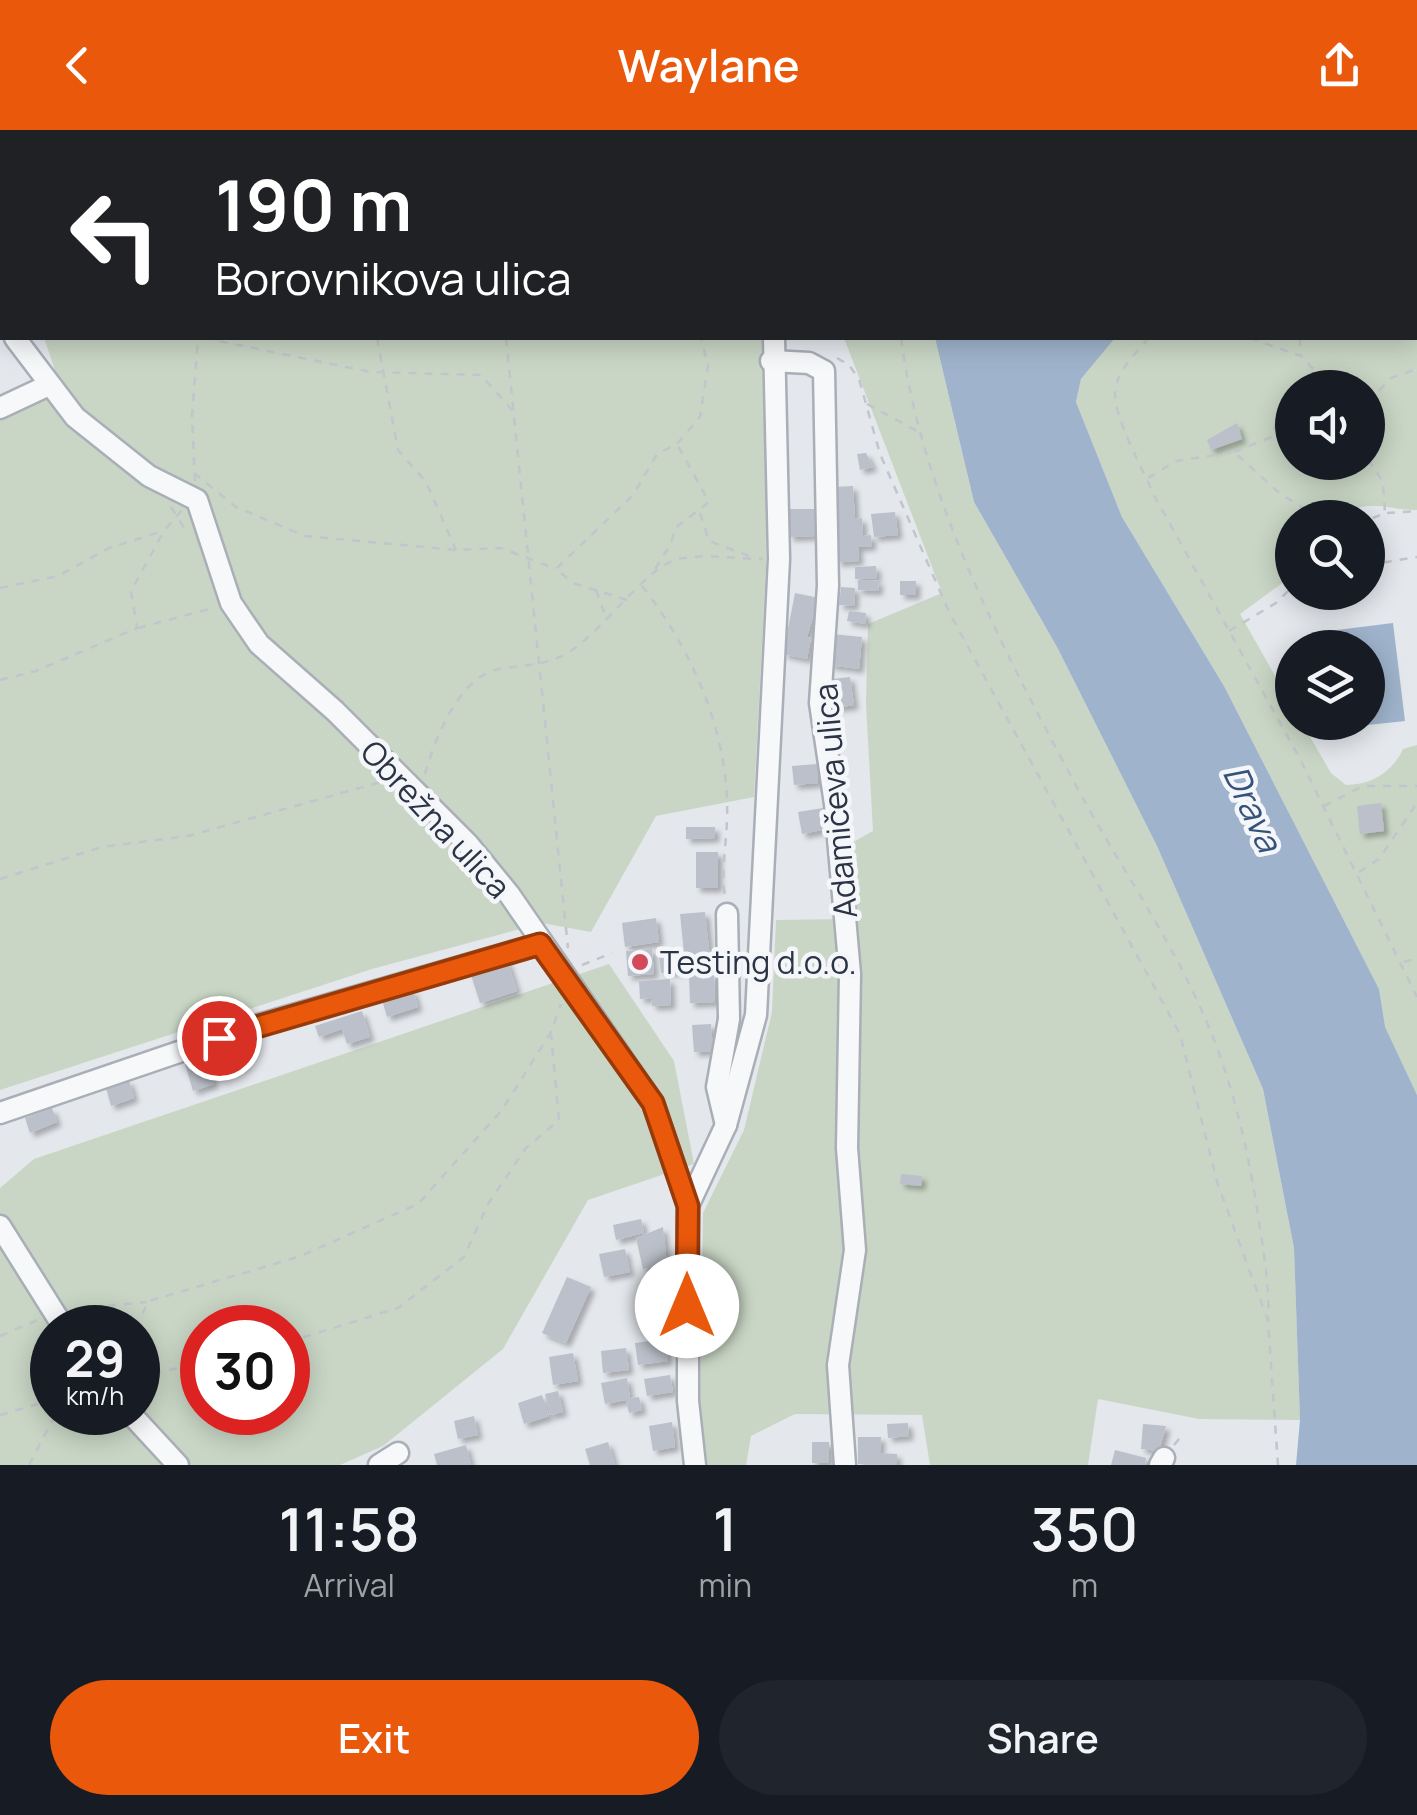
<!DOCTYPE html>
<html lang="en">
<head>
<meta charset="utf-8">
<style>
	:root { --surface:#171b24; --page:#20242c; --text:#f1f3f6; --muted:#9ea1a6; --accent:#ea580c }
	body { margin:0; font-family:Manrope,sans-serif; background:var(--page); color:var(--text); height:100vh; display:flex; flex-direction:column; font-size:38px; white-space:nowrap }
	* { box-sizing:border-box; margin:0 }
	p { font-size:32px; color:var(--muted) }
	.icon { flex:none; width:55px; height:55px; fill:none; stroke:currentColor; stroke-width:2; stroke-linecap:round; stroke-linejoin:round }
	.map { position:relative; height:1335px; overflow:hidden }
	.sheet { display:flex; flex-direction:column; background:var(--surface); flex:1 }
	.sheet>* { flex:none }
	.guide { position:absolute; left:0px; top:0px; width:1418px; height:210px; box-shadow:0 5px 25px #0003; background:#202124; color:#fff; overflow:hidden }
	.tools { position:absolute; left:1275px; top:240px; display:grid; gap:20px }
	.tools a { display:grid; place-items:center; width:110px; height:110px; border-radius:50%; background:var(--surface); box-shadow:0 5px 25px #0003; font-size:50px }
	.speed { position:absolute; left:30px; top:1175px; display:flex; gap:20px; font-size:50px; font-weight:700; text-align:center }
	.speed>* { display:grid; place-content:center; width:130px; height:130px; border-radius:50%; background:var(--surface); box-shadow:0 5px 25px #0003; line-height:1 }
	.speed small { font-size:25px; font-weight:400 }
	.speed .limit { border:15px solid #d22; background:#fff; color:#111 }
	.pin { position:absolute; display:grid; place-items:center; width:85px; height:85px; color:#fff; margin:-42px; border:5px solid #fff; border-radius:50%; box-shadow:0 2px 10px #0007 }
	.me { position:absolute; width:110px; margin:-55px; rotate:0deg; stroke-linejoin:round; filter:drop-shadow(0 0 8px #0008) }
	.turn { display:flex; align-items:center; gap:35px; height:210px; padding:0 50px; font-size:45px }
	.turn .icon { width:130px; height:130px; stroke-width:2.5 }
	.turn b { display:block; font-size:70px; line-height:85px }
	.eta { display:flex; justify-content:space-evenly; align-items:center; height:170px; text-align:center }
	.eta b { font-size:60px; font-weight:600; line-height:70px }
	.primary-button { display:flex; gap:20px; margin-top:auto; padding:20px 50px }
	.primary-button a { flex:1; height:115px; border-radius:60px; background:var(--accent); color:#fff; font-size:40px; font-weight:600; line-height:115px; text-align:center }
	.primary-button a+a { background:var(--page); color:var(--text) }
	header { display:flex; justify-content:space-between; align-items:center; height:130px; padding:0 50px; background:var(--accent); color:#fff; font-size:45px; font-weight:600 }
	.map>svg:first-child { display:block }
</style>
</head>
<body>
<header><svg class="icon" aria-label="back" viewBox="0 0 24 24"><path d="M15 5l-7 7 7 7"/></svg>Waylane<svg class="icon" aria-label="share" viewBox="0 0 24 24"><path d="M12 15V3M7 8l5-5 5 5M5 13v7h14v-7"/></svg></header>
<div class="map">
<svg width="1417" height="1335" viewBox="0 0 1417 1335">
	<defs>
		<filter id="shadow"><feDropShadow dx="4.5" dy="4.5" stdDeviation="2.5" flood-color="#0004"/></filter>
	</defs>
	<rect width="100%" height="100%" fill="#e4e7ec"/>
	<!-- green -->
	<g fill="#c9d6c5" fill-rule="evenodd">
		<polygon points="0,0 569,0 570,2 2,2 2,137"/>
		<path d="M1146 0H1417V380C1392 381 1363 366 1346 387L1292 388V446L1240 484 1292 576V592L1302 593 1331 643 1346 655C1371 655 1393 642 1403 619L1417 615V965L1384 897 1379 859 1224 556 1122 387 1076 272 1081 249 1115 208H1415V2ZM1292 258H1368V332H1292Z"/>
		<polygon points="44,208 765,208 766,438 754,667 656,686 591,802 542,793 372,839 0,960 0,282 59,252"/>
		<polygon points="844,208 935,208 974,372 1057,517 1157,716 1263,959 1294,1118 1300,1290 1199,1289 1098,1269 1088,1335 930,1335 922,1285 795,1284 751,1306 746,1335 707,1335 700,1274 703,1083 744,1000 772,882 776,790 849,789 846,716 873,701 866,574 868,494 942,463"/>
		<path d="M609 834 674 931 694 1034 588 1070 503 1219 383 1316 340 1335H0V1058L34 1029ZM52 1198H138V1282H52ZM202 1198H288V1282H202Z"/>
	</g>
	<!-- water -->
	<g fill="#9fb4cc">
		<polygon points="935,208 1115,208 1081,249 1076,272 1122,387 1224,556 1379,859 1385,897 1417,965 1417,1335 1296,1335 1300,1290 1294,1118 1263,959 1157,716 1057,517 974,372"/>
		<polygon points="1393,493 1405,591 1349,597 1349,593 1368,592 1368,518 1339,517 1337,500"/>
	</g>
	<!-- building -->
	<g fill="#bbc0ca" filter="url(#shadow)">
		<polygon points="1237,293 1242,309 1211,320 1207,310"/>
		<polygon points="866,323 873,337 860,340 857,324"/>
		<polygon points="853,356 855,389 862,388 863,406 871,405 872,416 858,417 859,431 837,432 833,357"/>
		<polygon points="788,379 814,379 815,406 789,407"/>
		<polygon points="895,382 898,405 874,407 871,384"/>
		<polygon points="876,436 877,448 855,449 855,437"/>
		<polygon points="858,450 879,451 878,461 858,460"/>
		<rect x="900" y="451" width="16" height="14"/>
		<polygon points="841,457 855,458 854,476 839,475"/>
		<polygon points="795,463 819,468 807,507 811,508 807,529 783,524"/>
		<polygon points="849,481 866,483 865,494 847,491"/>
		<polygon points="832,504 862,507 859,539 829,535"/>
		<polygon points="850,547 854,575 836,578 832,549"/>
		<polygon points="817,634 818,653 794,655 792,636"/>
		<polygon points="1381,673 1384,701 1360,704 1357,676"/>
		<polygon points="823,678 827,699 802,704 798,682"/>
		<polygon points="686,697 715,697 715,708 686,709"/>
		<rect x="696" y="722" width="22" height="36"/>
		<polygon points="705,782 711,838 661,843 658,818 675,816 676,824 684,823 680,784"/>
		<polygon points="656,788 659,812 625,817 622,793"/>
		<polygon points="652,819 654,844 628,846 626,821"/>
		<polygon points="507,830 517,861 480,873 470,842"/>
		<polygon points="714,844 715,872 690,873 689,845"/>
		<polygon points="670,849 671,875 652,876 651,868 640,869 639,851"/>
		<polygon points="413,860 418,877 387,887 382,870"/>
		<polygon points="362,881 370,907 347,914 342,899 319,907 315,896"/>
		<polygon points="711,894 713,921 694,922 692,895"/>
		<polygon points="238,917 244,934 220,942 215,924"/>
		<polygon points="205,928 214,954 193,961 185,934"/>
		<polygon points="129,950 134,968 111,976 106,958"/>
		<polygon points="52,978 57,992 30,1003 25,988"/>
		<polygon points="901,1044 922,1046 921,1056 900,1054"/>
		<polygon points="641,1089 644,1103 616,1110 613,1095"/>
		<polygon points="663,1097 667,1134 643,1139 636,1108"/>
		<polygon points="625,1119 630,1142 604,1147 599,1124"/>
		<polygon points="567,1147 591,1157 566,1213 542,1203"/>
		<polygon points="661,1169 664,1190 640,1193 638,1171"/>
		<polygon points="665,1209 668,1231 638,1235 635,1213"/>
		<polygon points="626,1218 629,1240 603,1243 601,1221"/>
		<polygon points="573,1223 578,1251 553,1255 549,1227"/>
		<polygon points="670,1245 673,1262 647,1266 644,1249"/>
		<polygon points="627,1248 630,1268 639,1267 642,1280 629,1283 626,1270 605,1274 601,1253"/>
		<polygon points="558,1261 563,1282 550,1285 545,1264"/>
		<polygon points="542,1265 549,1286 524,1294 518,1273"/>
		<polygon points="474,1286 478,1305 458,1309 454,1291"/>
		<polygon points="672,1292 675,1317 653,1321 649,1296"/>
		<polygon points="908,1293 909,1306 888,1308 887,1294"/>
		<polygon points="1143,1294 1166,1296 1159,1321 1141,1319"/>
		<polygon points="858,1307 881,1307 880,1323 897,1324 897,1335 858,1334"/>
		<polygon points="608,1312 615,1335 590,1335 585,1319"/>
		<rect x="812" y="1312" width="17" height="21"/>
		<polygon points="466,1315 471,1335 437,1335 434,1324"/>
		<polygon points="1115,1320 1146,1328 1145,1335 1111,1335"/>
	</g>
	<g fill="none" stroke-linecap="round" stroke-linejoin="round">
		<!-- minor casing -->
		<g stroke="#a9aeb7" stroke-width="25">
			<g id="minor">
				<polyline points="0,182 2,187"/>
				<polyline points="15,208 75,287 149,346 197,370 231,473 259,514 335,581 468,714 509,764 653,973 688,1076 688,1271 695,1335"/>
				<polyline points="771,231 809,233 824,241 828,456 820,573 835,674 850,844 847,1018 855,1120 838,1235 845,1335"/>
				<polyline points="0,278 49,255"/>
				<polyline points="0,983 255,896 540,814"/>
				<polyline points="726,995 717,957 729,889 727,784"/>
				<polyline points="688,1076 726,995 756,885 779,429 774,208"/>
				<polyline points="0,1096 64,1198"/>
				<polyline points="129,1282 178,1335"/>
				<polyline points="379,1335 398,1323"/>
				<polyline points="1160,1335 1164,1328"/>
			</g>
		</g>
		<!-- path -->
		<g stroke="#c2c5cb" stroke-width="2.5" stroke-dasharray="8 8" stroke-linecap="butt">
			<polyline points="128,0 129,2"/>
			<polyline points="324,0 329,2"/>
			<polyline points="416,0 416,2"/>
			<polyline points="485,0 486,2"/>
			<polyline points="92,2 93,0"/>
			<polyline points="270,2 272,0"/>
			<polyline points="1271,2 1272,0"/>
			<polyline points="1296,2 1298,0"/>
			<polyline points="0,129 2,128"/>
			<polyline points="1415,139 1417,140"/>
			<polyline points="204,208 371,242 481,245 513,281"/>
			<polyline points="377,208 398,320 426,352 456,420"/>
			<polyline points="506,208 568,818"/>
			<path d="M901 208C922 367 1004 522 1080 663 1121 738 1171 809 1205 888 1232 950 1248 1018 1258 1085 1263 1120 1270 1154 1268 1190"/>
			<path d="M1149 208C1136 223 1117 240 1115 262 1113 286 1145 344 1155 367L1300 629 1417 867"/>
			<polyline points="1250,208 1301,226 1331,258"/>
			<polyline points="1300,208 1301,226"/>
			<polyline points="837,228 849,235 859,249 880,324 950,484 1180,904 1217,1052 1268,1191 1278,1335"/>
			<polyline points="1368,272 1391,248 1417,239"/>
			<polyline points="867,274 917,301"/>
			<polyline points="1234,322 1271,307 1279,285 1292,278"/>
			<polyline points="1368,329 1383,352 1385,383 1368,390"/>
			<polyline points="194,343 236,377 305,406 456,420 501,418 556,439"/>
			<polyline points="1148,348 1176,331 1234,322 1278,362 1318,388"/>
			<polyline points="195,351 192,286 198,208"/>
			<polyline points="171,377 188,404"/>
			<polyline points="700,383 709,411 752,427"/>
			<polyline points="1387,383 1417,381"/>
			<polyline points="1368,435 1417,427"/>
			<polyline points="655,439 671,414 675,398 709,372 677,314"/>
			<path d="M642 456C693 521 730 605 727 690 726 717 721 740 725 767"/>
			<polyline points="0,458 58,446 109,418 163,401"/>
			<polyline points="596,460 607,490"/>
			<polyline points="627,470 573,453 556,439 633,365 657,324 677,314 700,287 708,236 701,208"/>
			<polyline points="138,498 213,478"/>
			<polyline points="1229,501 1276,473 1292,457"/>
			<polyline points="0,550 36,541 137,498 131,461 164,401 182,380"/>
			<path d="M425 644C434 611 458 550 495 540 521 534 545 537 569 522 603 501 646 437 678 429 703 423 737 429 763 429"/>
			<polyline points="1324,676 1363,656 1417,656"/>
			<polyline points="1359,742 1379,729 1417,673"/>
			<polyline points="0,749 102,717 188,706 381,652"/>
			<polyline points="1404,832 1417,828"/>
			<polyline points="582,835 612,823"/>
			<polyline points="76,1179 147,1172"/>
			<polyline points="135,1198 149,1171 298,1127 418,1074 502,980 551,902 561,874"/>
			<polyline points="0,1206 40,1189"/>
			<polyline points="288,1212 398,1178 464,1127 488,1074 526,1018 559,990 551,904"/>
			<polyline points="138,1248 202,1232"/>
			<polyline points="0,1285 52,1270"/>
			<polyline points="1174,1315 1184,1303"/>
			<polyline points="29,1335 57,1282"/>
		</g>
		<!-- minor -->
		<use href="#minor" stroke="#f7f8fa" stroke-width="20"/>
	</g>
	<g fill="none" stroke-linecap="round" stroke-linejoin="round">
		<!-- route casing -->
		<g stroke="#983908" stroke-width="25">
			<polyline id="route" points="219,908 540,814 653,973 688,1076 687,1176"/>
		</g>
		<!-- route -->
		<use href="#route" stroke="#ea580c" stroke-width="18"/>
	</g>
	<!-- markers -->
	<circle fill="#d1495b" stroke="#f4f6f9" stroke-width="4" cx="640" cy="832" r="10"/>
	<g text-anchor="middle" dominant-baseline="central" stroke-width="9" stroke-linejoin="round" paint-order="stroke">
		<!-- street labels -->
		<g font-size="32" fill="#2b3445" stroke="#f4f6f9">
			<text transform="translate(835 671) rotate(-95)">Adamičeva ulica</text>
			<text transform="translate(436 689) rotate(47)">Obrežna ulica</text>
		</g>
		<!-- poi labels -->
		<g font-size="32" fill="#2b3445" stroke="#f4f6f9" text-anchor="start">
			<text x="660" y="832">Testing d.o.o.</text>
		</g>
		<!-- water labels -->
		<g font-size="35" font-style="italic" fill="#34527a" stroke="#f4f6f9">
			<text transform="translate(1253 678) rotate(65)">Drava</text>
		</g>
	</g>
</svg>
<div class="tools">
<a><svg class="icon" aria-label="sound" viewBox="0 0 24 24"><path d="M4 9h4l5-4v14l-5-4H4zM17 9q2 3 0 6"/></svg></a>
<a><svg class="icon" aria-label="search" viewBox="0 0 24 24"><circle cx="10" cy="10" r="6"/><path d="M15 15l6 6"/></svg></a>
<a><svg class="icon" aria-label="layers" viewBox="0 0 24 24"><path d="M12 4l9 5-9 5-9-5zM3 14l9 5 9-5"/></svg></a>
</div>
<div class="speed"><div>29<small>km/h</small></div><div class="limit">30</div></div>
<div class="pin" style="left:219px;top:908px;background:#d93025"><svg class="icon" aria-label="arrive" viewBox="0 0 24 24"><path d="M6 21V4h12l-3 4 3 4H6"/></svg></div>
<svg class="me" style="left:687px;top:1176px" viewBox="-20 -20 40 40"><circle r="19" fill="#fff"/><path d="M0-13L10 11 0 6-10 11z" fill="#ea580c"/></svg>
<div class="guide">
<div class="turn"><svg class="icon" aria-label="left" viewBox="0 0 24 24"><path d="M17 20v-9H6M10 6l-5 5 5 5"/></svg><div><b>190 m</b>Borovnikova ulica</div></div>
</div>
</div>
<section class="sheet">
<div class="eta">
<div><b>11:58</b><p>Arrival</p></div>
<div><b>1</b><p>min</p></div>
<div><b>350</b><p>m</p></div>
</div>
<div class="primary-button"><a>Exit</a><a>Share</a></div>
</section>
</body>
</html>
